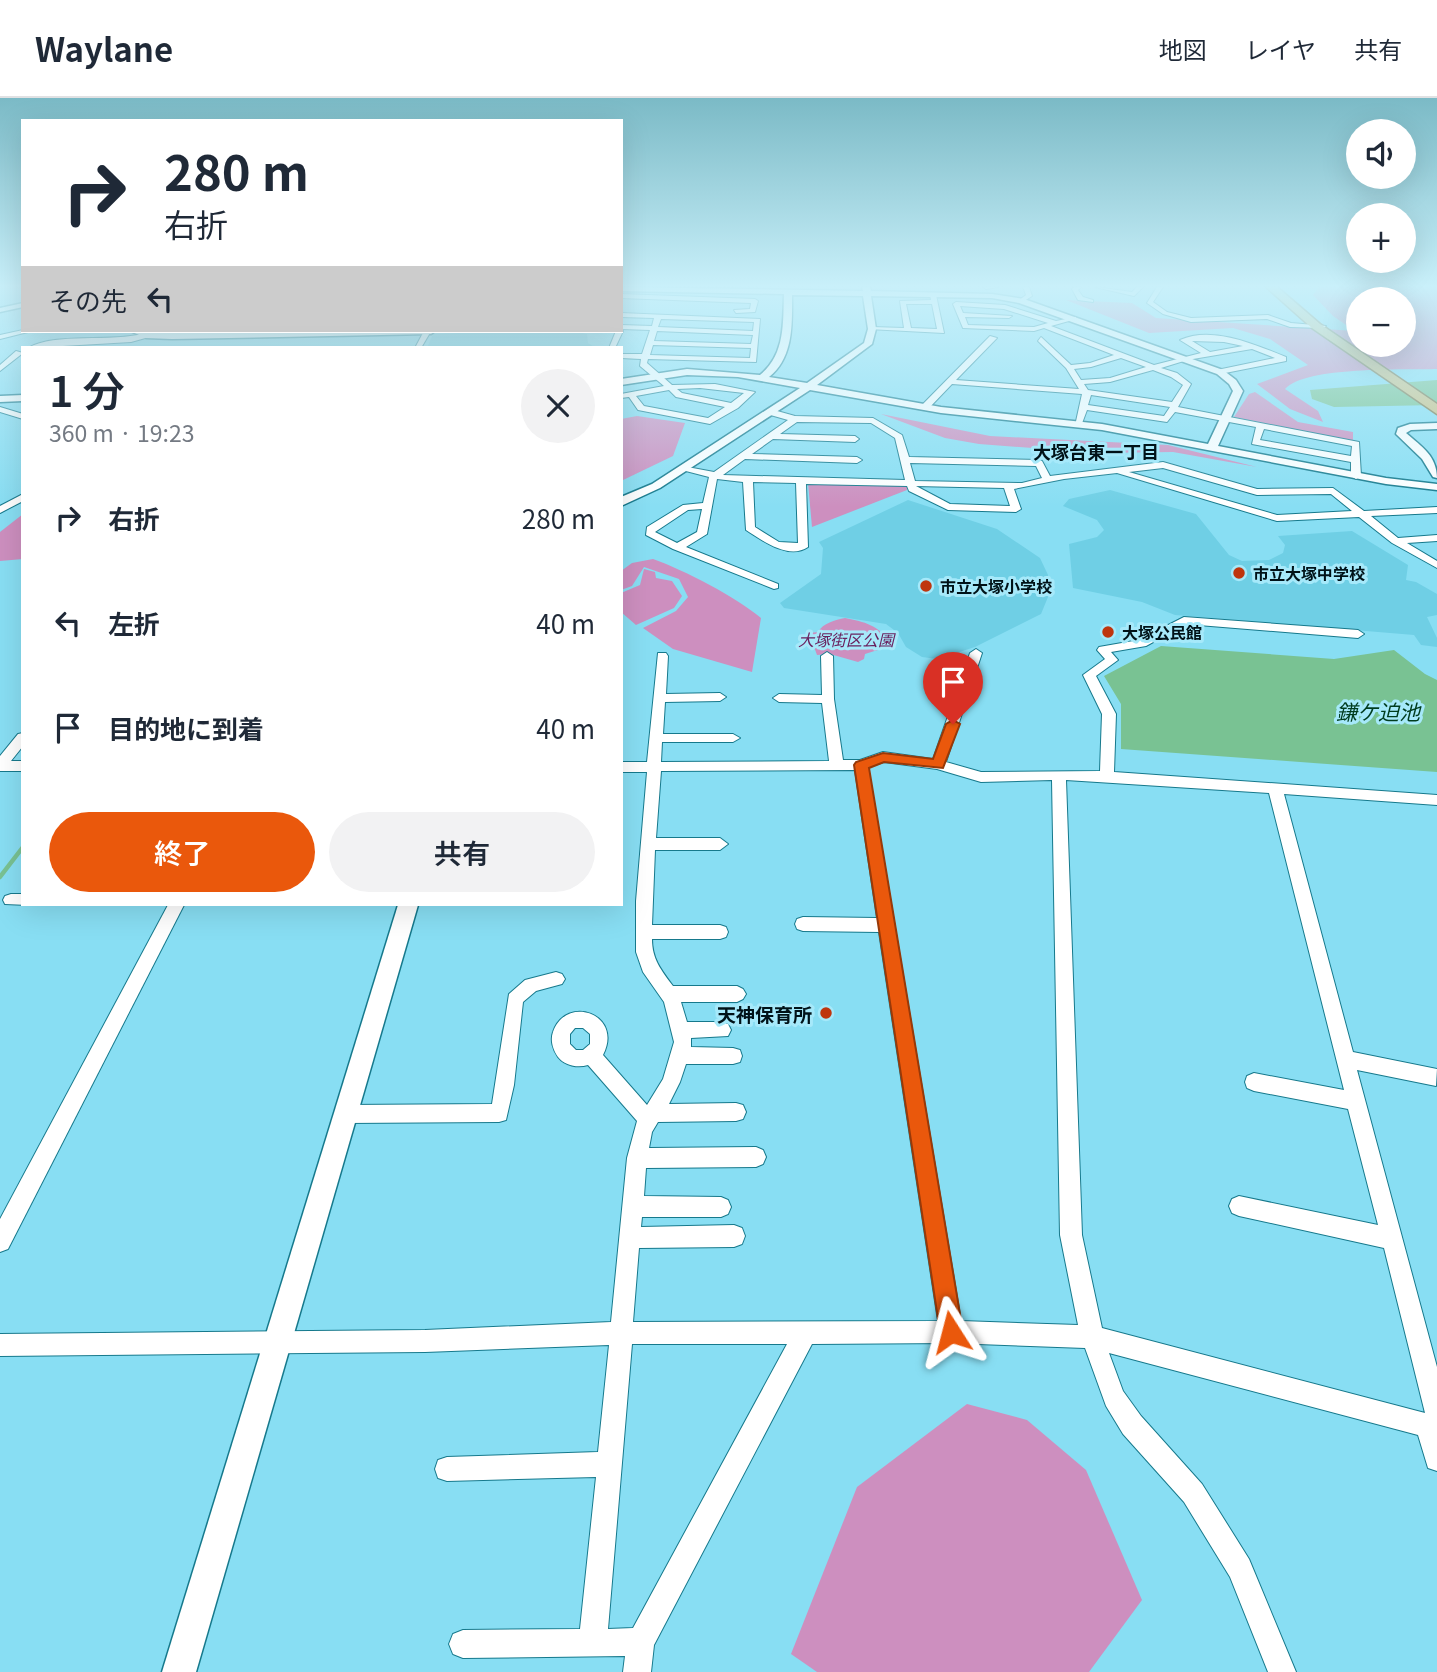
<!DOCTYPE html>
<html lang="ja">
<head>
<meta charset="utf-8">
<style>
	:root { --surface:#fff; --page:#f2f2f3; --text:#1f2937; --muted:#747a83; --line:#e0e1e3; --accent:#ea580c }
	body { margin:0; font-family:Georgia,"Noto Sans JP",serif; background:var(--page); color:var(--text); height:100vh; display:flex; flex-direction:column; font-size:26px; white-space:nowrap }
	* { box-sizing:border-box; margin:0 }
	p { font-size:23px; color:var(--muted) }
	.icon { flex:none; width:38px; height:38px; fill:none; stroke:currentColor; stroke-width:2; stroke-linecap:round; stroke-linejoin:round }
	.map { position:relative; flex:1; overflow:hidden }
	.sheet { position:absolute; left:21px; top:248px; width:602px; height:560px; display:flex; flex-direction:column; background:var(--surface); border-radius:0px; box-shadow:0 7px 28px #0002 }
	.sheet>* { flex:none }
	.hud { position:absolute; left:21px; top:21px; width:602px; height:214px; border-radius:0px; box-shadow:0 7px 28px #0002; background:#fff; color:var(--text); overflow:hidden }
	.fabs { position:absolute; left:1346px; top:21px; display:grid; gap:14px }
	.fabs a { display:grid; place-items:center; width:70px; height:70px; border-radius:50%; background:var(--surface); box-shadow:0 7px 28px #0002; font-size:35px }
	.pin { position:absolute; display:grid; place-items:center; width:60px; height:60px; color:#fff; margin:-72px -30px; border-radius:50% 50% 50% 0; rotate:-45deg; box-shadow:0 0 7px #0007 }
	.pin .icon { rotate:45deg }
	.me { position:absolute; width:77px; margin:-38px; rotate:351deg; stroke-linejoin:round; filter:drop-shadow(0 0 5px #0008) }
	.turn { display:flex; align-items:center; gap:24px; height:147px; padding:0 28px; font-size:32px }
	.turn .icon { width:91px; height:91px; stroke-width:2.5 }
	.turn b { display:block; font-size:49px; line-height:60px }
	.then { display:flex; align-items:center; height:66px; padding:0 28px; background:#0003; gap:14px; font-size:26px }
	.round { display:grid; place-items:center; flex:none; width:74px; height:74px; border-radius:37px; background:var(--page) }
	.overview { display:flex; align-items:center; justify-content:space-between; height:119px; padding:0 28px }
	h1 { font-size:42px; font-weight:600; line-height:52px }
	.button { display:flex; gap:14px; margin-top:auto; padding:14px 28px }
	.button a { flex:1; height:80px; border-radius:42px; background:var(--accent); color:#fff; font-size:28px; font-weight:600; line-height:80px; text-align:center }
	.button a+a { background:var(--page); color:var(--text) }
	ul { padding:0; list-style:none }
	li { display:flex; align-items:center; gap:21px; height:105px; padding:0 28px }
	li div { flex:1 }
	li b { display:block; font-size:26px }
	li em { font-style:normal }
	header { display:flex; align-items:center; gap:42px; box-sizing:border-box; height:98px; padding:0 35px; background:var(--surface); border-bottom:2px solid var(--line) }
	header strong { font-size:33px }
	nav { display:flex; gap:38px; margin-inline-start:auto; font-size:24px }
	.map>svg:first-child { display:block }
</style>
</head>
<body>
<header>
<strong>Waylane</strong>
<nav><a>地図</a><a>レイヤ</a><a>共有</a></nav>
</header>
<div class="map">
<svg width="1437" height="1574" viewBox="0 0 1437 1574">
	<rect width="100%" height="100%" fill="#88def3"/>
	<!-- built -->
	<g fill="#6fcfe5">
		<polygon points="516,233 573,233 587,236 588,245 596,250 427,250 433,236"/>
		<polygon points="1110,392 1196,416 1229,457 1242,463 1269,462 1283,455 1285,447 1278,438 1352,433 1408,467 1406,482 1416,484 1437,496 1437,517 1427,519 1437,540 1437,549 1421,547 1414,537 1175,517 1142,504 1073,490 1069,446 1097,439 1104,432 1097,422 1063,408 1069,401"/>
		<polygon points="908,402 997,431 1040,460 1048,477 1048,499 1041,516 975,549 937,561 922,559 906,549 898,535 886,526 784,510 780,505 821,476 823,450 819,444"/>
	</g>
	<!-- green -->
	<g fill="#cd8fbf" fill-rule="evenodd">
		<path d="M1319 189H1437V271C1404 272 1306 268 1285 291L1318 313 1323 324 1290 311 1257 286 1308 267 1270 241 1233 230 1149 235 1066 202 1132 205 1156 220 1355 233 1333 218 1313 197ZM1358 201H1404V247H1358Z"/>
		<polygon points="1255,294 1298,324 1353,334 1353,344 1234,319 1249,296"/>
		<polygon points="881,316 990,338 1168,347 1257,369 1173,354 1100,355 979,346 945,340"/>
		<polygon points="637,318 685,325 673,358 621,383 621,321"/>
		<polygon points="808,385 907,386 907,392 812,429"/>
		<polygon points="23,416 23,461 0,463 0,434"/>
		<path d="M653 461C684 472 736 499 761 520L752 574 673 551 643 530 676 513 688 499 679 481 644 469 632 488 621 492V473L632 465Z"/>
		<polygon points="644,471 655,474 656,480 672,483 682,498 674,510 636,527 621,514 621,495 640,487"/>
		<path d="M845 520C865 524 878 527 890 544L884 550 865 556 864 561 858 564 830 556 817 557 809 535 818 534C823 525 835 522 845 520Z"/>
		<polygon points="967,1306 1027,1322 1086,1372 1142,1502 1089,1574 817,1574 791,1556 857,1389"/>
	</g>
	<!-- water -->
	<g fill="#79c293">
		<polygon points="1437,282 1437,307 1334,309 1312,301 1310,292"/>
		<polygon points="1161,548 1334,561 1394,552 1425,576 1437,582 1437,674 1121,651 1121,606 1104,578"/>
	</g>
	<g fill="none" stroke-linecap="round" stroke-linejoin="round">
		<!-- stream-far1 -->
		<polyline stroke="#79c293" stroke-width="2" points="16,189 23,190"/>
		<!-- stream -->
		<polyline stroke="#79c293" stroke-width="4.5" points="0,779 23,749"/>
		<!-- minor casing -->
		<g stroke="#16798c" stroke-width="2">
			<g id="minor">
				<polygon points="983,189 998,189 986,191"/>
				<polygon points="1023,189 1029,189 1032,198 1021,205 1018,203 1026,197"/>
				<polygon points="1074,189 1081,189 1078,192 1083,199 1093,202 1093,204 1078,202 1072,191"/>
				<polygon points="1095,189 1132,194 1137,189 1143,189 1134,198"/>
				<polygon points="1157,189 1163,189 1153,204 1167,214 1191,220 1268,217 1291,225 1326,228 1323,230 1290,229 1267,221 1191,224 1163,216 1147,205"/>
				<path d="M933 195 936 197 944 235 868 231 872 229 904 230 900 203 931 202 930 197ZM906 206H932L937 231 911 230Z"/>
				<polygon points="621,196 755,201 758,203 755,214 736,215 734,212 750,211 751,205 621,200"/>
				<path d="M956 204 1005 207 1056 223 1076 219V221L1051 228 1154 267 1201 255 1180 242C1212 227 1256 247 1286 259V263L1220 276 1217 272 1275 260 1252 251 1187 262 1161 270 1177 275 1191 286 1178 309 1359 344 1361 378 1356 381 1351 378V364L1252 346 1256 329 1175 314 1167 324 1087 312 1081 328H1075L1082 296 952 286 928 311H922V307L990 238 997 240 956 282 1079 291 1066 270 1038 243 1041 239 1071 267 1090 265 1114 257 1044 230 1034 233 963 230 953 206ZM960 208 1004 211 1048 225 1034 229 968 227 965 219 1009 220 1012 218 963 215ZM1192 243 1224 244 1243 248 1210 254ZM1121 260 1146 269 1110 280 1081 282 1074 271 1091 269ZM1153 272 1171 279 1183 287 1172 304 1088 292 1084 286 1110 284ZM1091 297 1170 309 1164 318 1088 307ZM1264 331 1352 348 1351 358 1260 342Z"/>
				<path d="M621 215 760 221 756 264 648 261 647 265 672 287 715 286 755 294 738 310 710 326 638 312 629 299 621 300V296L664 288 640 268 641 261 621 260V256H642L650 232 621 231V227L652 228 654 220 621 219ZM661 221 754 224 753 233 658 229ZM657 233 753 237 751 246 654 243ZM653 247 751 250 750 260 650 257ZM700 290 744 295 731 305 682 295 677 291ZM669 292 676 299 725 309 708 320 644 308 636 298Z"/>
				<polygon points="622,231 623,233 615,250 609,250 616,233"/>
				<polygon points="23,232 32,233 0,241 0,237"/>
				<polygon points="424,233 431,233 421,250 415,250"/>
				<path d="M146 235 149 239 131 244 28 250C55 234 112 245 146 235Z"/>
				<polygon points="16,253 23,255 0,273 0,267"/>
				<polygon points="0,309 23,316 23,321 0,314"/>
				<path d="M770 311 795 318 873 320 902 337 909 359 1039 362 1042 363 1050 378 1163 364 1257 391 1333 390 1364 413 1437 409V415L1371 418 1398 440 1437 437V443L1407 445 1437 463V470L1392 445 1359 419 1277 423 1117 375 1064 381 1014 391 1021 411 1016 414 948 412 909 393 907 388 806 386 808 449C789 462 763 443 746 432L743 384 717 381 707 436 686 449 778 486V490L774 491 673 451 646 437 647 429 683 407 703 405 709 379 682 372V368L714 374 788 322 767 316V312ZM797 324 871 325 895 340 905 382 723 377 745 361 857 365 862 362 857 359 752 356 773 341 855 344 859 341 855 338 780 336ZM910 365 1036 368 1042 380 1022 385 915 383ZM1163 370 1257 397 1331 396 1352 413 1277 417 1129 374ZM753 384 796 385 798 445 779 444 755 429ZM916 388 1004 390 1010 408 950 406ZM702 411 697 434 677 445 655 434 688 412Z"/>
				<polygon points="23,396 23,403 0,415 0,408"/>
				<path d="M1184 519 1358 532 1364 536 1358 540 1186 526 1146 548 1111 554 1118 562 1096 578 1116 616 1114 674 1437 697V707L1284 696 1353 954 1437 971 1436 988 1357 972 1437 1269V1373L1428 1370 1418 1337 1109 1255 1123 1293 1141 1318 1202 1386 1249 1461 1296 1574H1268L1230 1479 1184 1404 1123 1336 1106 1308 1085 1250 951 1245 812 1246 654 1547 651 1574H623L625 1558 463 1560 453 1556 449 1546 453 1536 463 1532 580 1531 596 1379 447 1383 438 1380 435 1371 438 1362 447 1359 598 1354 609 1247 425 1254 0 1258V1236L425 1232 611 1224 627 1060 637 1023 588 967C578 970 565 968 558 959 553 952 550 942 553 934 566 896 624 916 603 957L647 1007 663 981 674 944 664 904 643 874 636 854V803L647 674H621V664H647L658 555H666L668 558 666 596 720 595 726 599 720 603 665 604 663 636H733L740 640 733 644H662L661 664 829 663 822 605 779 604 773 600 779 596 822 597 821 558 827 554 833 558 834 601 843 662H860L883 654 933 661 970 555 976 551 982 555 946 664 981 674 1100 673 1102 616 1083 577 1105 561 1097 552 1099 549 1139 542ZM884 664 937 671 981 684 1052 682 1060 1137 1078 1227 961 1223 868 669ZM855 672 877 820 803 819 797 821 795 826 797 831 803 833 879 834 938 1223 633 1224 639 1150 734 1149 742 1146 745 1138 742 1130 734 1127 641 1129 642 1119H721L728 1116 731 1109 728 1102 721 1099 644 1098 646 1070 756 1069 763 1066 766 1059 763 1052 756 1049 649 1050 652 1034 658 1024 736 1023 743 1021 746 1014 743 1007 736 1005 669 1006 680 984 686 966H733L740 964 742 958 740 952 733 950 691 949V940L728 938 731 932 728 926 722 924H687L681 904H737L743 901 746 896 743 891 737 888H673C661 872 652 861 652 841H720L726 839 728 834 726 829 720 827H652L655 752H720L728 746 720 740H656L661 673ZM1066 682 1269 695 1344 992 1254 975 1247 978 1245 984 1247 990 1254 993 1348 1011 1378 1127 1239 1098 1232 1101 1229 1108 1232 1115 1239 1118 1384 1150 1425 1315 1102 1230 1082 1137ZM575 930H583L590 936V946L583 952H576L570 946V936ZM632 1246H787L633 1530 608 1531Z"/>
				<polygon points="23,635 23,648 11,663 23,663 23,673 0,673 0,658 18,636"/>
				<polygon points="11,796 23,796 23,807 28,807 5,806 3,802 5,798"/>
				<polygon points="168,807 184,807 8,1151 0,1154 0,1121"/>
				<polygon points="556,874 562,876 565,881 562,886 536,893 523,904 514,987 506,1022 499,1024 346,1025 339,1023 336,1016 339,1009 346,1007 492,1006 509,896 525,882"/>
			</g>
		</g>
		<!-- tertiary casing -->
		<g stroke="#16798c" stroke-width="3">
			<g id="tertiary">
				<path d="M621 189 863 193 862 189H870L871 193 992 196 1024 201 1223 272 1236 282 1243 293 1218 348 1386 380 1437 386V392L1386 386 1102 332 941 315 810 292 660 390 621 408V399L652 386 800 290 738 279 687 277 621 287V281L687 271 760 277C785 257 783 226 784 196L621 193ZM792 197 863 198 868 231 864 245 807 285 769 279C794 259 792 225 792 197ZM871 198 992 200 1019 205 1217 276 1229 286 1233 293 1208 346 1102 326 941 309 817 287 872 246 876 231Z"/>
				<polygon points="23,205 23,209 0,214 0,210"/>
				<polygon points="130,233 172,235 435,233 431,236 172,241 146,240"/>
				<polygon points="23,297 23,303 0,304 0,298"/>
				<path d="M1437 325V331L1411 332 1406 335C1422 349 1437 358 1437 380L1433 379 1422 361 1396 336 1398 330 1410 326Z"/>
				<polygon points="398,807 418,807 196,1574 162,1574"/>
			</g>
		</g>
		<!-- trunk casing -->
		<g stroke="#7e784a" stroke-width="3">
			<polygon id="trunk" points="1266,189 1277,189 1320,226 1437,306 1437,316 1312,230"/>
		</g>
		<!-- minor -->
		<use href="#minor" fill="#fff" fill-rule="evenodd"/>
		<!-- tertiary -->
		<use href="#tertiary" fill="#fff" fill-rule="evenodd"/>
		<!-- trunk -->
		<use href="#trunk" fill="#cebf84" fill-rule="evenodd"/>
	</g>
	<!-- sky -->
	<linearGradient id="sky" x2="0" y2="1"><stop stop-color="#7bbac6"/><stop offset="0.46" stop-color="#c9f0fa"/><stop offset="1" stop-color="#c9f0fa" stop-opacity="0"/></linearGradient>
	<rect width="1437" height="409" fill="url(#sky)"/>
	<!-- route -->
	<polygon fill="#ea580c" stroke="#983908" stroke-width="2" points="953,622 960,626 943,670 884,664 869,670 963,1234 959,1242 951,1246 943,1242 940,1234 854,667 856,664 883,655 933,661 946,626"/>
	<!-- markers -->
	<g fill="#bf350d" stroke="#a6e9fa" stroke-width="2.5">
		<circle cx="1239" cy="475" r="7"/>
		<circle cx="926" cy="488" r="7"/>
		<circle cx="1108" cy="534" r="7"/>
		<circle cx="826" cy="915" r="7"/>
	</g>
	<g text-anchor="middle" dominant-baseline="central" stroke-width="6" stroke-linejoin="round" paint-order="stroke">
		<!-- far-poi labels -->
		<g font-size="16" font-weight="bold" fill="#001218" stroke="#a6e9fa" text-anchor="start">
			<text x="1253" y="475">市立大塚中学校</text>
			<text x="940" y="488">市立大塚小学校</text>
			<text x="1122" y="534">大塚公民館</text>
		</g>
		<!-- far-park labels -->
		<g font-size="16" font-style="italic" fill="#6a205e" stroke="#a6e9fa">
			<text x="846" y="541">大塚街区公園</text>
		</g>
		<!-- far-neighbourhood labels -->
		<g font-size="18" font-weight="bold" fill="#001218" stroke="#a6e9fa">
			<text x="1096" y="353">大塚台東一丁目</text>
		</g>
		<!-- poi labels -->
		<g font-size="19" font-weight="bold" fill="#001218" stroke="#a6e9fa" text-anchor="end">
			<text x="812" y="915">天神保育所</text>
		</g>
		<!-- water labels -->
		<g font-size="21" font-style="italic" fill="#003c1e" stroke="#a6e9fa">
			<text x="1378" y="613">鎌ケ迫池</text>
		</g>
	</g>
</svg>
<div class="fabs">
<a><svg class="icon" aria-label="sound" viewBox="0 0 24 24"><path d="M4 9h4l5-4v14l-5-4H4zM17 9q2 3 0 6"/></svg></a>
<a>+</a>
<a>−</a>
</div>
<div class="pin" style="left:953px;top:626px;background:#d93025"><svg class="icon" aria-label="arrive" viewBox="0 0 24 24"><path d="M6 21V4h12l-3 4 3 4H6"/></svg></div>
<svg class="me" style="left:951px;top:1234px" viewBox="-20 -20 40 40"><path d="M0-17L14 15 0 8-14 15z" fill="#ea580c" stroke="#fff" stroke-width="4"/></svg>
<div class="hud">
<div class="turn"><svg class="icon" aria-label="right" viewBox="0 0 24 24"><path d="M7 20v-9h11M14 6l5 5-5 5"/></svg><div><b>280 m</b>右折</div></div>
<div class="then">その先<svg class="icon" aria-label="left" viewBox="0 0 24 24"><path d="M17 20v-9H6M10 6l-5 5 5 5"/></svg></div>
</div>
<section class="sheet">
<div class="overview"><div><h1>1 分</h1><p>360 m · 19:23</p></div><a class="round"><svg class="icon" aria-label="close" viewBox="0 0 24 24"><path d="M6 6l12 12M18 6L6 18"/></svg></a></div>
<ul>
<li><svg class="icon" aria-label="right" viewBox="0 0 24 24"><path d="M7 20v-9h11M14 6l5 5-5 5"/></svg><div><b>右折</b></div><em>280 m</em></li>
<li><svg class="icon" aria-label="left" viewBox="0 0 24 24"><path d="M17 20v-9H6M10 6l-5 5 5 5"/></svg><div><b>左折</b></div><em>40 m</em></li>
<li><svg class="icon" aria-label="arrive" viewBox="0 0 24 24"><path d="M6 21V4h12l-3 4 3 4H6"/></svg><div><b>目的地に到着</b></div><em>40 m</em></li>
</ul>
<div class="button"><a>終了</a><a>共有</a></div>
</section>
</div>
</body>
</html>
